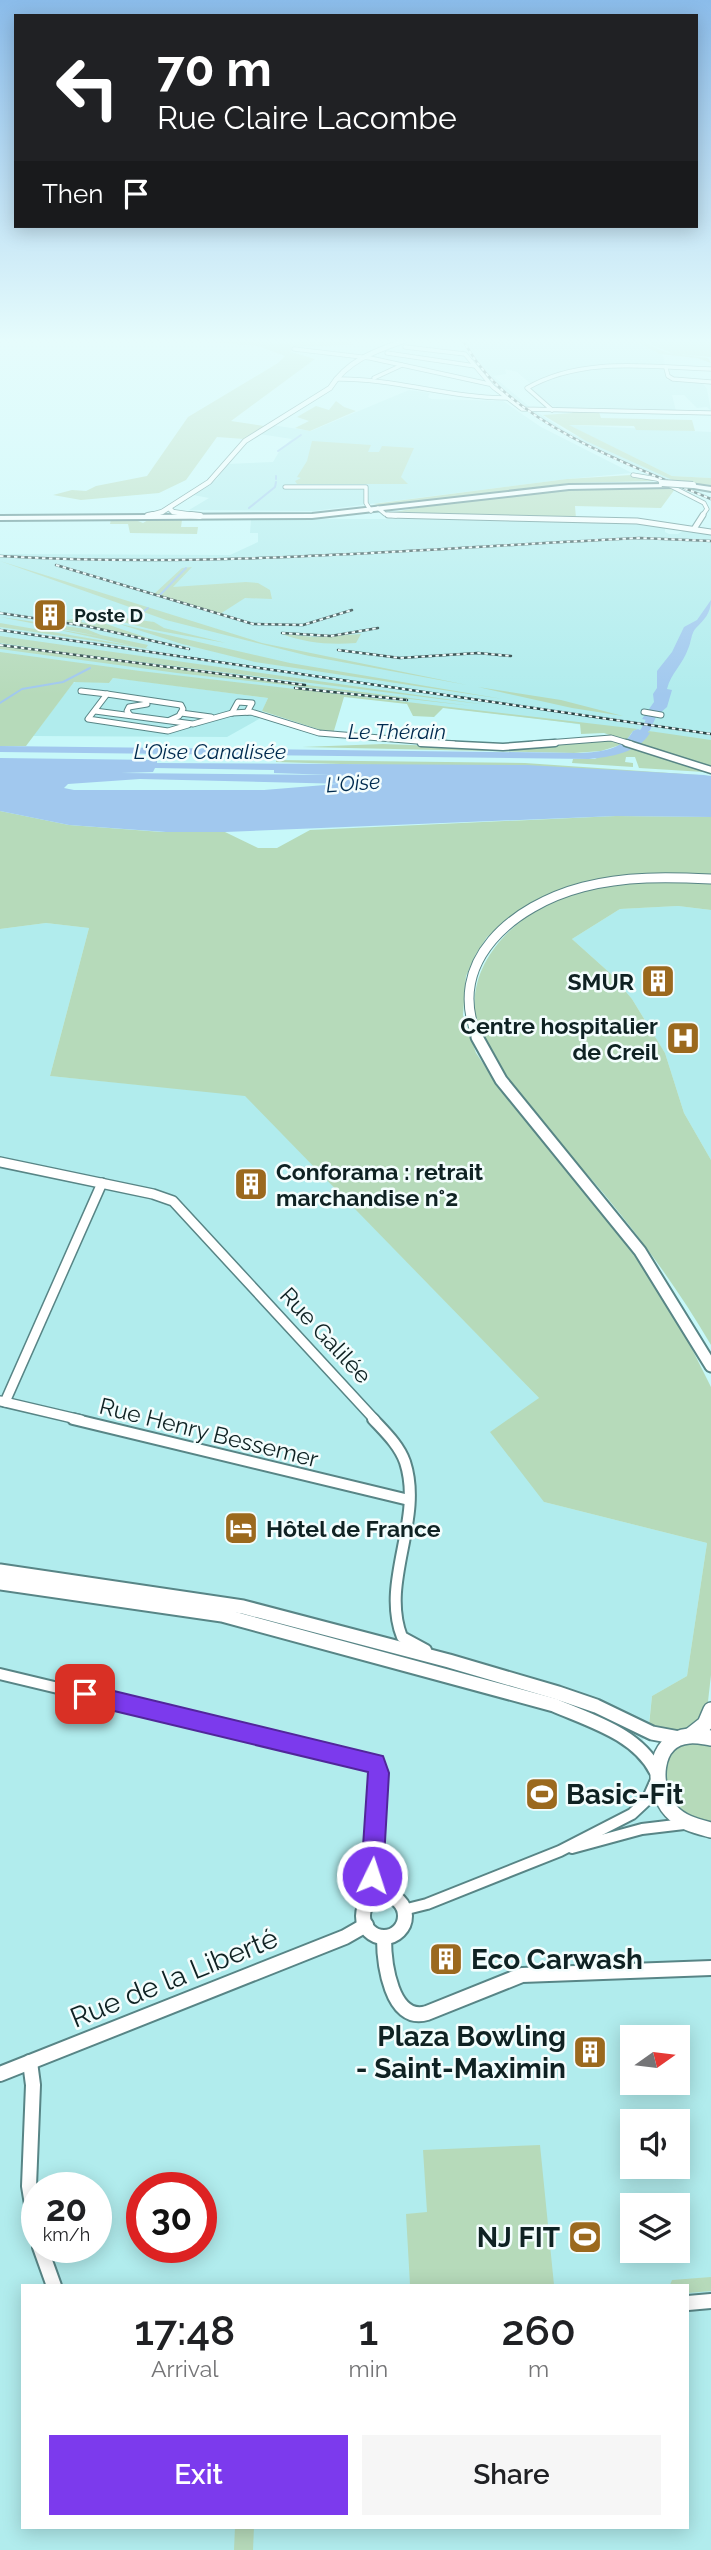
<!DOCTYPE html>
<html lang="en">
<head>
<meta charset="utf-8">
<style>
	:root { --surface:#fff; --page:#f6f6f6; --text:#202124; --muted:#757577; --accent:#7c3aed }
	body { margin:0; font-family:Raleway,sans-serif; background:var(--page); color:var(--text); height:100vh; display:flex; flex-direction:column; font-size:26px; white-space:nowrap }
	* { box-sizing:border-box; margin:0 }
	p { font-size:23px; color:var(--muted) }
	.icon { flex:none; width:38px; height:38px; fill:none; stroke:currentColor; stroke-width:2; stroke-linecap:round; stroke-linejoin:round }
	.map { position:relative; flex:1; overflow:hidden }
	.details { position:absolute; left:21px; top:2284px; width:668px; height:245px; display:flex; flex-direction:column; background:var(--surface); border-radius:0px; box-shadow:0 4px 18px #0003 }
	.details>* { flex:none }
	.guide { position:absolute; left:14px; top:14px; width:684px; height:214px; border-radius:0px; box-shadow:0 4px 18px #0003; background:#202124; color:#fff; overflow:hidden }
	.needle { width:46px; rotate:76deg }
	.buttons { position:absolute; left:620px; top:2025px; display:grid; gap:14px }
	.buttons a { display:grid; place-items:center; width:70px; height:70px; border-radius:0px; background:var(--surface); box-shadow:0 4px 18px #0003; font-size:35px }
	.speed { position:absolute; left:21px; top:2172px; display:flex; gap:14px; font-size:35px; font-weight:700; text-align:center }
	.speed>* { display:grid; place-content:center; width:91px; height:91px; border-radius:50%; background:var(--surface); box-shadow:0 4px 18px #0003; line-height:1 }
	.speed small { font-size:18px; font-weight:400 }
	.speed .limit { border:10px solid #d22; background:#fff; color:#111 }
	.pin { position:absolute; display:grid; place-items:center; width:60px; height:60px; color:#fff; margin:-30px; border-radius:14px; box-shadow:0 4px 10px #0006 }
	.me { position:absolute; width:77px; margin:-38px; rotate:4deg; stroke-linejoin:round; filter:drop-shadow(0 0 5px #0008) }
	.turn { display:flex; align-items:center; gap:24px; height:147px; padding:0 28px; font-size:32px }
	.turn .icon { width:91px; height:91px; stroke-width:2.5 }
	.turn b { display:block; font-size:49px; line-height:60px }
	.then { display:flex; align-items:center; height:66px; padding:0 28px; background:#0003; gap:14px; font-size:26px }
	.eta { display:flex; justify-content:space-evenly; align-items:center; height:119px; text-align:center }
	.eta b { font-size:42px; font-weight:600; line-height:49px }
	.cta { display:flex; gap:14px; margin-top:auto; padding:14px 28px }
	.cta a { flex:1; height:80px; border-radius:0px; background:var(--accent); color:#fff; font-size:28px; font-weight:600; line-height:80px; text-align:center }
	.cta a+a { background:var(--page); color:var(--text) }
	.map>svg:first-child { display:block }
</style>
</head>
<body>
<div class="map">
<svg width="711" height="2550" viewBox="0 0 711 2550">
	<rect width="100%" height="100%" fill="#c7f8f9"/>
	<!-- built -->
	<g fill="#b1eced" fill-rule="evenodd">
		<polygon points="461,339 631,339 663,355 667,380 701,381 707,389 711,411 707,407 697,408 684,395 672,395 676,411 557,409 530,390 532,385 517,372 505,369 506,374 493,376 532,409 566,431 711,497 711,500 584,443 522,407 482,372"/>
		<polygon points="409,390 430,393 428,397 431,399 503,401 541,427 632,473 567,479 314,511 189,510 209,498 193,495 217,479 227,464 273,462 280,450 292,439 259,434 272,425 311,431"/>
		<polygon points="568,425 711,432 711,478 672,476"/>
		<polygon points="251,519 469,519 612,523 665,526 665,532 669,534 678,534 683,531 711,534 711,744 639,729 632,732 556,721 0,655 0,554 230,555 258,542 258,533 250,533"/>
		<polygon points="113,678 140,681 268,698 259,719 227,737 33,736 73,683 78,681 109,683"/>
		<polygon points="678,906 711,910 711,1160 684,1113 665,1053 632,999 611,974 572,939 620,909"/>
		<path d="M46 923 89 928 50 1076 245 1095 539 1398 544 1502 707 1543 687 1676 652 1696 648 1731 639 1746 711 1830V2550H0V929ZM632 2037H677V2082H632ZM632 2121H677V2166H632ZM37 2188H96V2247H37ZM142 2188H201V2247H142ZM632 2205H677V2250H632ZM23 2286H688V2527H23Z"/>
	</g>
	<!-- green -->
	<g fill="#b6daba">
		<polygon points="171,339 266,339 272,343 280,343 346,339 353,345 293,347 291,352 315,359 231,421 264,426 244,439 217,437 186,480 159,493 81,500 53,495 72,490 86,491 96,486 147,476 188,417 278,363 285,356 258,346"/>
		<path d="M631 339C646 339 658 352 674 354L652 345 648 339H711V357L676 354 708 358 711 363 697 358 660 354Z"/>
		<polygon points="336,401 344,407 356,411 310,431 295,428 309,421 297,417 316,406 329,410"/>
		<polygon points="573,411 599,412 601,418 692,420 695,431 636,430 634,426 569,425 672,476 711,478 711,485 677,482 586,441 543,415 572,413"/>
		<polygon points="312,441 371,445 368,452 379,452 382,446 414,448 401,477 408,484 297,484 295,481 301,478 297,477 307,461"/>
		<polygon points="631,475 657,481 571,483 385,506 373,504 567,479"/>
		<polygon points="669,487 675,489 661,508 575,506 576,518 394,512 456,501 569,488"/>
		<polygon points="111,519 133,519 143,523 148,520 182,520 181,527 198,527 197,534 130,533 128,524 110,524"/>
		<polygon points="0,561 262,643 467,685 309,656 166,620"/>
		<polygon points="192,567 173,587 246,582 258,583 270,590 272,599 245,598 220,614 154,594 182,568"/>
		<polygon points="64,610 163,643 62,621 78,618 70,615 84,617 81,622 95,625 98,621"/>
		<polygon points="87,613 154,622 164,628 226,643 154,630"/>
		<polygon points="0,617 86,629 101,635 148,645 146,648 149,649 0,627 0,623 134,646 45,627 103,637"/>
		<polygon points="116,623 290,663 503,699 255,662 182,644"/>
		<path d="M282 634 315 637 361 634 356 643C329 645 306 643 282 634Z"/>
		<polygon points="0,636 488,705 69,653 0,643"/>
		<polygon points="0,646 472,706 177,673 0,649"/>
		<polygon points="0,652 140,671 638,729 633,731 626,741 604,733 581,734 580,724 443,708 434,717 413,716 407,704 344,697 333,734 262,711 268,698 113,678 109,683 74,682 26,746 0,746"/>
		<polygon points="478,687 561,700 623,716 572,708"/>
		<polygon points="649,731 711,740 711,768 704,772 639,768 635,757 626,757 625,762 633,763 633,767 572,763 573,759 595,759 620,745 601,751 574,753 302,747 383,744 492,748 603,740 624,742"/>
		<polygon points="276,760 525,763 699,775 276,762"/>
		<polygon points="0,811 69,825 162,832 225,832 258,848 277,848 310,830 616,816 711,817 711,875 623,877 522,911 487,937 476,954 466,976 463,1015 476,1053 493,1078 633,1247 683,1331 711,1387 711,1675 707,1710 691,1729 664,1731 649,1725 652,1696 687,1676 707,1543 544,1502 490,1432 539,1398 245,1096 50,1076 89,928 46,923 0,929"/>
		<path d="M647 880 711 882V910L678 906 620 909 572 939 611 974 632 999 665 1053 684 1113 711 1160V1345C680 1292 643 1241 604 1194 565 1147 508 1093 483 1040 454 978 505 922 559 898 586 887 618 885 647 880Z"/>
		<path d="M690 1743 711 1745V1822C668 1819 641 1757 690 1743Z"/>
		<polygon points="540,2145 554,2285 407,2285 410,2285 406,2214 427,2212 423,2150"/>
		<polygon points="711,2277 711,2291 688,2293 688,2286 670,2285 672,2280"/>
		<polygon points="235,2527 254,2527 253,2550 234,2550"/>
	</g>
	<!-- water -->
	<g fill="#a1c8ee" fill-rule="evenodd">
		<path d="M711 600C711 613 704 620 696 628 691 633 691 643 688 649 683 664 671 673 667 689L672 690 667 707 651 721 642 719 654 702 653 694 657 688V671L672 652 684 627 697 620Z"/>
		<path d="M638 729 650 733C638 753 610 757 589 759L0 752V746L581 753C600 752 623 750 633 731Z"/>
		<path d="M0 758 157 760V763L527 765 704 775 711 776V817L616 816 225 832H166L69 825 0 811ZM155 768 274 770V773L332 775 121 773 153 772ZM140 779 390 785 337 784 264 790H74L64 788 68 784Z"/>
	</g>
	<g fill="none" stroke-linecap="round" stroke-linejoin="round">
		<!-- stream -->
		<g stroke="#a1c8ee" stroke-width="2">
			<polyline points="278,451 301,435"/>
			<polyline points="276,476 276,479"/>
			<polyline points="249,508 275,487 276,482"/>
			<polyline points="160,595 186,568"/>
			<polyline points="144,611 148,608"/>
			<polyline points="0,703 22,689 63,682 90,668"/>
		</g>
		<!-- river -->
		<polygon fill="#a1c8ee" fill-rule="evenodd" points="658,701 662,704 650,730 636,743 630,743 628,741 641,729 654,704"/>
		<!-- minor-far5 casing -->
		<g stroke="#588586" stroke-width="5">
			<g id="minor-far5">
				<polyline points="405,347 465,354 493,387 522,409 711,413"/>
				<polyline points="294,349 370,358 489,384"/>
				<polyline points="387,353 475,366"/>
				<polyline points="666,368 668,376 673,379 711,382"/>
				<polyline points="374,378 402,365"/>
				<path d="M336 379C394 378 449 398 507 398"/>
				<path d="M552 410 527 388C582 356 650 367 711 369"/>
				<polyline points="633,475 657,479 704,503 707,509 702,516"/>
				<polyline points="285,487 366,487 366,503 371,511"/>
				<polyline points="378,508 385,514 396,516"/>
			</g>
		</g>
		<!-- minor-far4 casing -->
		<g stroke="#588586" stroke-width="7">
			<g id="minor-far4">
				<polyline points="388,515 637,521 711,532"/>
				<polyline points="694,529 703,515"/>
				<polyline points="81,691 107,694"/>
				<polyline points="95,711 193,724 232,713 251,712 319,733 454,744"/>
				<polyline points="644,712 661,715"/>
				<polyline points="181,713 211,717"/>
				<polyline points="232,713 238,702 252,703 247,712"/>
				<polyline points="130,715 127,711 129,707 147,704"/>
				<polyline points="170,720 179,716 183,709 181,705 107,694 88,719 168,731 188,725"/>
				<polyline points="534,744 611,738 631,744"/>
			</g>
		</g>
		<!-- minor-far3 casing -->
		<g stroke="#588586" stroke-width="9">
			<g id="minor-far3">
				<polyline points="421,743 503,747 555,743"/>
				<polyline points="626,743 711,770"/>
			</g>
		</g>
		<!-- minor-far2 casing -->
		<g stroke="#588586" stroke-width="12">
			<g id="minor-far2">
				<polyline points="0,1162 153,1194 173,1201 375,1420"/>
				<polyline points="0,1401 81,1420"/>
				<polyline points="5,1402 102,1183"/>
			</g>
		</g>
		<!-- minor-far1 casing -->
		<g stroke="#588586" stroke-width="14">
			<g id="minor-far1">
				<polyline points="73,1419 409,1500"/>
				<path d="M373 1419C385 1432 399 1445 405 1462 424 1520 380 1581 402 1637L426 1650"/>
				<polyline points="0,1674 375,1764 379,1773 372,1876 376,1896"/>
				<polyline points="572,1848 642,1829 684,1824"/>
				<polyline points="403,1910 427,1904 560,1851 632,1814 647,1800 656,1780"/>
			</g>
		</g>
		<!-- minor casing -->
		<g stroke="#588586" stroke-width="18">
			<g id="minor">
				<circle cx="384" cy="1916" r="21"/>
				<path d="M384 1938C384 1962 391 2024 427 2013L522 1975 711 1968"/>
				<polyline points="30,2062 33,2085 29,2186 37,2235"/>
				<polyline points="0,2074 345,1937 366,1925"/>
				<polyline points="40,2247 54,2286"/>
				<polyline points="688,2303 711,2301"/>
			</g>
		</g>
		<!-- tertiary-far2 casing -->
		<g stroke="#588586" stroke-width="6">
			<g id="tertiary-far2">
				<polyline points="169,508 173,512 200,516"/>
				<path d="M148 516 162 512 209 482 245 441 330 388C348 359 378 350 409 339"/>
			</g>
		</g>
		<!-- tertiary-far1 casing -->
		<g stroke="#588586" stroke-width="8">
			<g id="tertiary-far1">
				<polyline points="191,515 200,516"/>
				<polyline points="148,516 153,515"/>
			</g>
		</g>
		<!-- tertiary casing -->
		<g stroke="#588586" stroke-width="17">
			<g id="tertiary">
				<polyline points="0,1571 243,1607 449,1661 558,1693 596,1706 652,1733 679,1738"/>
				<path d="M0 1583 222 1615 554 1705C591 1721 637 1734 656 1771"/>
			</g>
		</g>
		<!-- secondary-far2 casing -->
		<g stroke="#588586" stroke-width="11">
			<path id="secondary-far2" d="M478 1039C444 961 514 905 583 887 625 876 668 877 711 879"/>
		</g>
		<!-- secondary-far1 casing -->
		<g stroke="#588586" stroke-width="15">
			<polyline id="secondary-far1" points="477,1037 501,1080 640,1251 711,1366"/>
		</g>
		<!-- secondary casing -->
		<g stroke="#588586" stroke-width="18">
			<g id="secondary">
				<polyline points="691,1735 705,1724 711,1710"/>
				<path d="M711 1738C704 1737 696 1735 689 1736 652 1739 651 1789 671 1811 682 1823 696 1826 711 1830"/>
			</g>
		</g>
		<!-- primary casing -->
		<g stroke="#588586" stroke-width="4">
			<g id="primary">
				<polygon points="669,484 671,487 569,489 312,518 0,520 0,516 312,514 569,485"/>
				<polygon points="690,484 711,487 711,491 688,487"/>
			</g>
		</g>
		<!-- minor-far5 -->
		<use href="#minor-far5" stroke="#fff" stroke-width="3.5"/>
		<!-- minor-far4 -->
		<use href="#minor-far4" stroke="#fff" stroke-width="5"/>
		<!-- minor-far3 -->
		<use href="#minor-far3" stroke="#fff" stroke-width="6"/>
		<!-- minor-far2 -->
		<use href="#minor-far2" stroke="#fff" stroke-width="9"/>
		<!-- minor-far1 -->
		<use href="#minor-far1" stroke="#fff" stroke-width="10"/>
		<!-- minor -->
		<use href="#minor" stroke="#fff" stroke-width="14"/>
		<!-- tertiary-far2 -->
		<use href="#tertiary-far2" stroke="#fff" stroke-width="4.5"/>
		<!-- tertiary-far1 -->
		<use href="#tertiary-far1" stroke="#fff" stroke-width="6"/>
		<!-- tertiary -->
		<use href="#tertiary" stroke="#fff" stroke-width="13"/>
		<!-- secondary-far2 -->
		<use href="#secondary-far2" stroke="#fff" stroke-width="9"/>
		<!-- secondary-far1 -->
		<use href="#secondary-far1" stroke="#fff" stroke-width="11"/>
		<!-- secondary -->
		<use href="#secondary" stroke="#fff" stroke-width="15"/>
		<!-- primary -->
		<use href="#primary" fill="#fff" fill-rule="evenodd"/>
		<!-- rail casing -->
		<g stroke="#2b4344" stroke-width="2.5">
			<g id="rail">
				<path d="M462 339C468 348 473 358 480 366 528 429 639 469 711 499"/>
				<path d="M0 556C211 569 428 548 640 538L711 541"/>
				<polyline points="56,565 253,624 303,625 352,610"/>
				<polyline points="0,613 86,626 189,649"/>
				<polyline points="0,630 711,734"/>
				<polyline points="282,633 331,636 378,628"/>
				<polyline points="0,645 305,685"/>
				<polyline points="338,650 400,658 478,653 511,656"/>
				<polyline points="295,688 407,700"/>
			</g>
		</g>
		<!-- rail -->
		<use href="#rail" stroke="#f3fdfd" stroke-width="2" stroke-dasharray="3.5" stroke-linecap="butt"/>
		<!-- primary-bridge casing -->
		<g stroke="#588586" stroke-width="8" stroke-linecap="butt">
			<polyline id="primary-bridge" points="662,483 693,485"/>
		</g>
		<!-- primary-bridge -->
		<use href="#primary-bridge" stroke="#fff" stroke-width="6"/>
	</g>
	<!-- sky -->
	<linearGradient id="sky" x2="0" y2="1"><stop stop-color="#8bbcea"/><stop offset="0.49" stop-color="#e6fcfc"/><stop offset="1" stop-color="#e6fcfc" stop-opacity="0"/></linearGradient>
	<rect width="711" height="696" fill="url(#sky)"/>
	<!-- route -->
	<polygon fill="#7c3aed" stroke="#51269a" stroke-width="2" points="85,1684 383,1756 389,1773 383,1876 380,1883 372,1887 364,1883 361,1876 368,1772 85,1704 78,1701 75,1694 78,1687"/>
	<!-- icons -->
	<defs>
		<g id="building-square" transform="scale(1.75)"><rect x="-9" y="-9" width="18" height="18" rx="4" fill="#9b691e" stroke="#f3fdfd"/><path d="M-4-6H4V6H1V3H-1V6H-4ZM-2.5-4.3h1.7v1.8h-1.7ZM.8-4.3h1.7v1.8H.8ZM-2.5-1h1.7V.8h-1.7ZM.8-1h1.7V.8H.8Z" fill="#fff"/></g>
		<g id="hospital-square" transform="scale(1.75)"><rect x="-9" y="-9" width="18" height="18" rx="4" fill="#9b691e" stroke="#f3fdfd"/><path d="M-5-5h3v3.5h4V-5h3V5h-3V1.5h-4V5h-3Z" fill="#fff"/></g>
		<g id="hotel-square" transform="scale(1.75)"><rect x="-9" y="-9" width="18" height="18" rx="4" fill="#9b691e" stroke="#f3fdfd"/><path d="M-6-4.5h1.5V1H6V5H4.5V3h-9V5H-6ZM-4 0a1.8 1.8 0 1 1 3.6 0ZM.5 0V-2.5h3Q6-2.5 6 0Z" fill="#fff"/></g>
		<g id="stadium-square" transform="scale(1.75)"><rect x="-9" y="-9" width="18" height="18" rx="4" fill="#9b691e" stroke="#f3fdfd"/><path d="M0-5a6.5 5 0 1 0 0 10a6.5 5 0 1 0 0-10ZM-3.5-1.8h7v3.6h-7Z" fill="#fff"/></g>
	</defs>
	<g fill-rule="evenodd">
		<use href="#building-square" x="50" y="615"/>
		<use href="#building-square" x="658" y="981"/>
		<use href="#hospital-square" x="683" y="1038"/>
		<use href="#building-square" x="251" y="1184"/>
		<use href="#hotel-square" x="241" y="1528"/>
		<use href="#stadium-square" x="542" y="1794"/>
		<use href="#building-square" x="446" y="1959"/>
		<use href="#building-square" x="590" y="2052"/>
		<use href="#stadium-square" x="585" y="2237"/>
	</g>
	<g text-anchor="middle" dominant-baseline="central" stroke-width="5" stroke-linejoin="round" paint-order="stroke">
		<!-- far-poi labels -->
		<g font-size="19" font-weight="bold" fill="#0f2223" stroke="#f3fdfd" text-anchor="start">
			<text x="74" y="615">Poste D</text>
		</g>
		<!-- far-water labels -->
		<g font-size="21" font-style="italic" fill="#002b4f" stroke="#f3fdfd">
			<text x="397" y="731">Le Thérain</text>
			<text x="210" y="751">L'Oise Canalisée</text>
			<text transform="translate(353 783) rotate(-4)">L'Oise</text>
		</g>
		<!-- poi labels -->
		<g font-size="23" font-weight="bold" fill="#0f2223" stroke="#f3fdfd" text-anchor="end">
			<text x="634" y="981">SMUR</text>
			<text x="658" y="1025">Centre hospitalier<tspan x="658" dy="26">de Creil</tspan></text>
			<text x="276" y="1171" text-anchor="start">Conforama : retrait<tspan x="276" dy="26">marchandise n°2</tspan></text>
			<text x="266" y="1528" text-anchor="start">Hôtel de France</text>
		</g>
		<!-- street labels -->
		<g font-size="23" fill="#0f2223" stroke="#f3fdfd">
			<text transform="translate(326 1335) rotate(47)">Rue Galilée</text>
			<text transform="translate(209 1432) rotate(14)">Rue Henry Bessemer</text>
		</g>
		<!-- near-poi labels -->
		<g font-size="28" font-weight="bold" fill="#0f2223" stroke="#f3fdfd" text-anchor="start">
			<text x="566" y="1794">Basic-Fit</text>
			<text x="471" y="1959">Eco Carwash</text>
			<text x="566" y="2036" text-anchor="end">Plaza Bowling<tspan x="566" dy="32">- Saint-Maximin</tspan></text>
			<text x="560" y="2237" text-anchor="end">NJ FIT</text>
		</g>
		<!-- near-street labels -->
		<g font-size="28" fill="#0f2223" stroke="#f3fdfd">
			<text transform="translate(174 1978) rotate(-22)">Rue de la Liberté</text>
		</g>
	</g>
</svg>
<div class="buttons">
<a><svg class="needle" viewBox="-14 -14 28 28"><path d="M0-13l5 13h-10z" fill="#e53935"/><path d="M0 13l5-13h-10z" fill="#757577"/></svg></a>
<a><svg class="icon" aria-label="sound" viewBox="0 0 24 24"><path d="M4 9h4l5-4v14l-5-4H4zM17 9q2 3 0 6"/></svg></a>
<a><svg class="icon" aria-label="layers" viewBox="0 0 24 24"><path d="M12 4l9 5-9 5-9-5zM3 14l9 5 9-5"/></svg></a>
</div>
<div class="speed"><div>20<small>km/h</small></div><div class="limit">30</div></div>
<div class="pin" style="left:85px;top:1694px;background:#d93025"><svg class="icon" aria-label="arrive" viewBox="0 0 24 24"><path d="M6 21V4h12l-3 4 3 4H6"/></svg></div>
<svg class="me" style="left:372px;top:1876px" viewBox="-20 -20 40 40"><circle r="17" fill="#7c3aed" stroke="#fff" stroke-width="3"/><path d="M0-11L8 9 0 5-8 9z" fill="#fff"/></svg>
<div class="guide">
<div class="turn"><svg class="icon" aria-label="left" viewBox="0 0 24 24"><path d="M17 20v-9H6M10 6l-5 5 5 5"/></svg><div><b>70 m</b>Rue Claire Lacombe</div></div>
<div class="then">Then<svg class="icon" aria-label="arrive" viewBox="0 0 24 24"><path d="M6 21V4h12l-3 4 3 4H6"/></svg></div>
</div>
<section class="details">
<div class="eta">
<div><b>17:48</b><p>Arrival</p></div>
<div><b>1</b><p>min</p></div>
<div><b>260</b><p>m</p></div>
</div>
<div class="cta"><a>Exit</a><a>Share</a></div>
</section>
</div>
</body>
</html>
